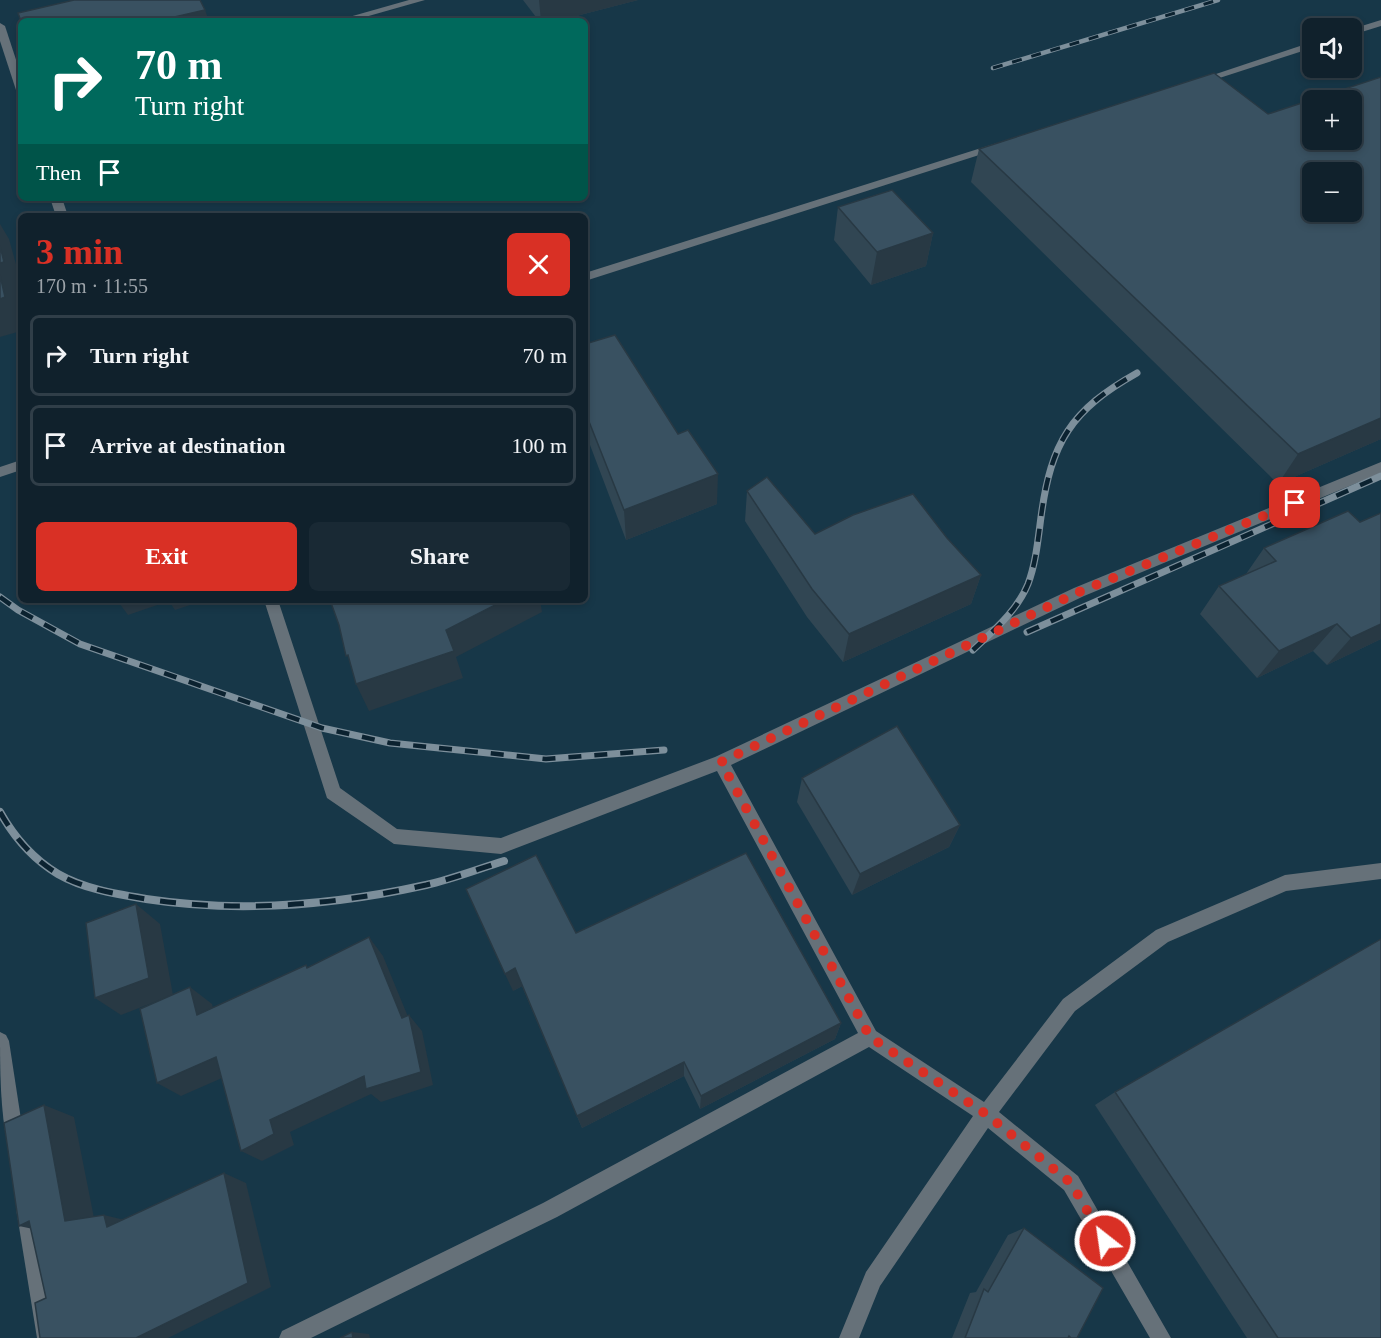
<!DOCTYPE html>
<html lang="en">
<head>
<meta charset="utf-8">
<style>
	:root { --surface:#10212c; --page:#192934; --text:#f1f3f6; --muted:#9ca3a9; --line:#303e48; --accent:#d93025 }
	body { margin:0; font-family:"Times New Roman",serif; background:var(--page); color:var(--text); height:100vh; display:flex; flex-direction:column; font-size:22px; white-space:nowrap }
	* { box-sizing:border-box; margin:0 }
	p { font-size:20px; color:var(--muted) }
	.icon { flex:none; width:33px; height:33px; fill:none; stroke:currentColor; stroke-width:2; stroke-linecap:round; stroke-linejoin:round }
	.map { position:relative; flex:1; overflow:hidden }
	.side { position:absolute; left:18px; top:213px; width:570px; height:390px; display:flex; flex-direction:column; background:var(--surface); border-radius:9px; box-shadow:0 3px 9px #0003,0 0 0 2px var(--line) }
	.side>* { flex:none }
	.guide { position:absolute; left:18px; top:18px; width:570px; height:183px; border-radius:9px; box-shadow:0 3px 9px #0003,0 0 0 2px var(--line); background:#00695c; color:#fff; overflow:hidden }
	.tools { position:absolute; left:1302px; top:18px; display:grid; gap:12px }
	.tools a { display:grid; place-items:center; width:60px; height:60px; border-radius:9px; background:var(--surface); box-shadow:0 3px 9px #0003,0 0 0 2px var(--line); font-size:30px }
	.pin { position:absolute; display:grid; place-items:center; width:51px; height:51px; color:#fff; margin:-26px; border-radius:12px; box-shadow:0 3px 9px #0006 }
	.me { position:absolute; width:66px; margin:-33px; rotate:330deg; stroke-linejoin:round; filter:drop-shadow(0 0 4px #0008) }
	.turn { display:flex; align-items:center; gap:21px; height:126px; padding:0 18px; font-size:27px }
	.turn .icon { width:78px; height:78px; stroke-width:2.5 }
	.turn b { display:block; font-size:42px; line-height:51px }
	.then { display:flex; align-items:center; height:57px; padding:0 18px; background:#0003; gap:12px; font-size:22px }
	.round { display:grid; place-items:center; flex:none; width:63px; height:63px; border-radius:9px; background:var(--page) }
	.summary { display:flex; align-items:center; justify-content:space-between; height:102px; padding:0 18px }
	h1 { font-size:36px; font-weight:700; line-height:45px; color:var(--accent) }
	.action { display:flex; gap:12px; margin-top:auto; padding:12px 18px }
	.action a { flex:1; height:69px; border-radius:9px; background:var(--accent); color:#fff; font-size:24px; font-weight:700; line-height:69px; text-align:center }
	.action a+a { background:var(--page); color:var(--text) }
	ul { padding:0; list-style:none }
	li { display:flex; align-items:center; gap:18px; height:81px; margin:0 12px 9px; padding:0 6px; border:3px solid var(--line); border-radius:9px }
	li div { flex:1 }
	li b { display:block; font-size:22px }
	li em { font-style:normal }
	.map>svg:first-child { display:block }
</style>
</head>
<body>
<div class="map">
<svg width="1381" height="1338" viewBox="0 0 1381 1338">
	<rect width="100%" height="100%" fill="#152c3a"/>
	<!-- built -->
	<path fill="#173748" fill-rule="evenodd" d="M0 0H1381V1338H0ZM21 21H585V198H21ZM1312 28H1352V68H1312ZM1312 100H1352V140H1312ZM1312 172H1352V212H1312ZM21 216H585V600H21Z"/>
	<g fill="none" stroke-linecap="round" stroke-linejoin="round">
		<!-- minor -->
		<g fill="#667179" fill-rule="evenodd">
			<polygon points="409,0 425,0 351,21 335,21"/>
			<polygon points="1381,20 1381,26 1352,35 1352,29"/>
			<polygon points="0,23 5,26 21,75 21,93 16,90 0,41"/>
			<polygon points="1312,42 1312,48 1204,83 1195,81"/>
			<polygon points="997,143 1001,144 1001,148 585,281 585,273"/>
			<polygon points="50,198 62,198 68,216 56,216"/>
			<polygon points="21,460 21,470 0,477 0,467"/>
			<polygon points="1381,462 1381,473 1084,596 731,765 876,1031 984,1102 1063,999 1156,930 1285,875 1381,863 1381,879 1286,891 1168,942 1075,1011 999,1112 1078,1176 1171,1338 1150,1338 1064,1190 988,1128 880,1286 859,1338 839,1338 866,1272 973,1116 869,1047 557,1217 311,1338 279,1338 282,1331 543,1203 858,1033 717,771 501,854 394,844 327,798 264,600 278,600 340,788 397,829 501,838 715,757 1074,588"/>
			<path d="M0 1032 6 1035 9 1041 24 1139 22 1146 15 1148 8 1146C0 1112 0 1068 0 1032Z"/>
			<polygon points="26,1198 33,1201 36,1208 57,1338 37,1338 16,1208 19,1201"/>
		</g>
		<!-- rail-far2 casing -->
		<g stroke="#7d8f9b" stroke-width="4.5">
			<polyline id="rail-far2" points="993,68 1218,0"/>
		</g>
		<!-- rail-far1 casing -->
		<g stroke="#7d8f9b" stroke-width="7">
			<g id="rail-far1">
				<polyline points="0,597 18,610 80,644 322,728 390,743 546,759 664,750"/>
				<polyline points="1027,632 1381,476"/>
				<path d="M973 650C994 630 1017 611 1028 584 1036 563 1038 539 1041 517 1051 442 1071 410 1137 373"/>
			</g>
		</g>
		<!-- rail casing -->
		<g stroke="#7d8f9b" stroke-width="8">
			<path id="rail" d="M0 812C14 837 33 859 58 874 84 889 116 894 146 899 238 913 335 905 426 885 452 879 478 869 504 861"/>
		</g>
		<!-- rail-far2 -->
		<use href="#rail-far2" stroke="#0b2230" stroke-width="3" stroke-dasharray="10" stroke-linecap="butt"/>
		<!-- rail-far1 -->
		<use href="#rail-far1" stroke="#0b2230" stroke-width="4.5" stroke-dasharray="13" stroke-linecap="butt"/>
		<!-- rail -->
		<use href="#rail" stroke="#0b2230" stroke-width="5" stroke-dasharray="16" stroke-linecap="butt"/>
	</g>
	<!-- wall -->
	<g fill="#314653">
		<polygon points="523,0 638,0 557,21 539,21"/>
		<polygon points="1381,77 1381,439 1278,484 971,182 979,149 1268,114"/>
		<polygon points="838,207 933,233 926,266 871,285 834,240"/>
		<polygon points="585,344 717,504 626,540 590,445 585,446"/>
		<polygon points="747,491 815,534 981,575 971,604 843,662 807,617 745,521"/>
		<polygon points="1264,548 1381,639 1327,665 1313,651 1257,678 1200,614 1219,586 1246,574"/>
		<polygon points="802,778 960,825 949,847 852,895 797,802"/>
		<polygon points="576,933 841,1023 835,1039 700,1109 684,1076 582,1128 522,986 513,991"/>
		<polygon points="1115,1092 1381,1338 1247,1338 1095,1105"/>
		<polygon points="1024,1228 1077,1338 952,1338 970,1293 976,1292 1008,1235"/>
	</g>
	<!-- shaded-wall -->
	<g fill="#283944">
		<polygon points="539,0 638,0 557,21 541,21"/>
		<polygon points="205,10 209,21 157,21"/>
		<polygon points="0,224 9,239 21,282 21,296 18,297 21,309 21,331 0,337"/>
		<polygon points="933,233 926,266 871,285 877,252"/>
		<polygon points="585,414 586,414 590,445 585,446"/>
		<polygon points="1381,418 1381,439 1278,484 1298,454"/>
		<polygon points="718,474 717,504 626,540 624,510"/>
		<polygon points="981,575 971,604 843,662 849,634"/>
		<polygon points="117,600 205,600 175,610 169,601 128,615"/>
		<polygon points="505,600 540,600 542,612 456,657 463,678 369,711 356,684 446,630"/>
		<polygon points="1337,624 1313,651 1257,678 1279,651"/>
		<polygon points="1381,624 1381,639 1327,665 1351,638"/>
		<polygon points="960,825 949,847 852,895 860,874"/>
		<polygon points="136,904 160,924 173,995 121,1015 95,998"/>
		<polygon points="369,937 383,956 411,1024 409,1015 422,1031 433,1085 381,1102 371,1094 290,1132 294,1145 262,1161 241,1151 270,1120 402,1018"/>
		<polygon points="515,968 523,986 513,991 505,974"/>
		<polygon points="190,987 212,1004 219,1031 197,1015"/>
		<polygon points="841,1023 835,1039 700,1109 701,1096"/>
		<polygon points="216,1057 238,1071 181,1096 157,1083"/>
		<polygon points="684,1062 684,1076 582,1128 577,1116"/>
		<polygon points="44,1105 74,1117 96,1228 65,1221"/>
		<polygon points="224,1173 246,1183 271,1287 168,1338 136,1338"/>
		<polygon points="104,1215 133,1222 107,1227"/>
		<polygon points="29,1221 52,1233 19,1226"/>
		<polygon points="352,1332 369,1334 370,1338 353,1338"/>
	</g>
	<!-- building -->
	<g fill="#395161" stroke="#283944" stroke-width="1.5" fill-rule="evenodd">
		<polygon points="74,0 200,0 205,10 157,21 21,21 18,13"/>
		<path d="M1214 73 1268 114 1381 77V418L1298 454 979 149ZM1312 100H1352V140H1312ZM1312 172H1352V212H1312Z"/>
		<polygon points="892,190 933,233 877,252 838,207"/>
		<polygon points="0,246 4,262 0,263"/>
		<polygon points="0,275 5,297 0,299"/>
		<polygon points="615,335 678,434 688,430 718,474 624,510 586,414 585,414 585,344"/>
		<polygon points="767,477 815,534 853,515 913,494 947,538 981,575 849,634 812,589 747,491"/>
		<polygon points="1348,511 1360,522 1381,513 1381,624 1351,638 1337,624 1279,651 1219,586 1276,561 1264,548"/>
		<polygon points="330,600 505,600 446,630 454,651 356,684 348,655 346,656 339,625"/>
		<polygon points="897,726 960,825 860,874 802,778"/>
		<polygon points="746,853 841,1023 701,1096 684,1062 577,1116 515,968 505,974 466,889 536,855 576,933"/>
		<polygon points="136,904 149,978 95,998 86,923"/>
		<polygon points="369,937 402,1018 409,1015 421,1072 366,1089 364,1076 270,1120 274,1134 241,1151 216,1057 157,1083 140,1009 190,987 197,1015 306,965 307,968"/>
		<polygon points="1381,939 1381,1338 1278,1338 1115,1092"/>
		<polygon points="44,1105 65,1221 104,1215 107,1227 224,1173 248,1283 136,1338 40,1338 35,1303 46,1298 29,1221 19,1226 4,1123"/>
		<polygon points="1024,1228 1103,1288 1077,1338 1071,1338 1069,1336 1068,1338 965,1338 984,1289 988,1292"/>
		<polygon points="352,1332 353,1338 340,1338"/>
	</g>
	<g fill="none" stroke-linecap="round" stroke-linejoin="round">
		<!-- route -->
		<polyline stroke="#d93025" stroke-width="10" stroke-dasharray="0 18" points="1105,1241 1071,1183 986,1114 870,1037 721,762 1079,592 1295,503"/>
	</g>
</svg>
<div class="tools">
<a><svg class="icon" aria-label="sound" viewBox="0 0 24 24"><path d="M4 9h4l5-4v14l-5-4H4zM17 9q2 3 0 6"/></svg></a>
<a>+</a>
<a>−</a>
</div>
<div class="pin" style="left:1295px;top:503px;background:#d93025"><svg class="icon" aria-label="arrive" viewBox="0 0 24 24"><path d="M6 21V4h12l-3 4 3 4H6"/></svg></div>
<svg class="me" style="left:1105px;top:1241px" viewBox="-20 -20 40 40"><circle r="17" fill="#d93025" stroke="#fff" stroke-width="3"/><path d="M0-11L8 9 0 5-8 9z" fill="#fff"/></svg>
<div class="guide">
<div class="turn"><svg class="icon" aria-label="right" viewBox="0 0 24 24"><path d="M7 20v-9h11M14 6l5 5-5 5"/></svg><div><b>70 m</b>Turn right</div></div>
<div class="then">Then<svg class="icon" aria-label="arrive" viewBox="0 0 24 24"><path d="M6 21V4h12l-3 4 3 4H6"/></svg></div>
</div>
<section class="side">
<div class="summary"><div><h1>3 min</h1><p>170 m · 11:55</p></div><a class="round" style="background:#d93025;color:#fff"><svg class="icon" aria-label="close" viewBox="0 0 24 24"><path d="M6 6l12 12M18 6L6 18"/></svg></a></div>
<ul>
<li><svg class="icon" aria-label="right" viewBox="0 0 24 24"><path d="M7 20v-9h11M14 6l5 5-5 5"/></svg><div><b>Turn right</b></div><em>70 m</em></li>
<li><svg class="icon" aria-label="arrive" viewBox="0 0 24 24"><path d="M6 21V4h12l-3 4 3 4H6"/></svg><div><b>Arrive at destination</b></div><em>100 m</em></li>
</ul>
<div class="action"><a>Exit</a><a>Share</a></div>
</section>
</div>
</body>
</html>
